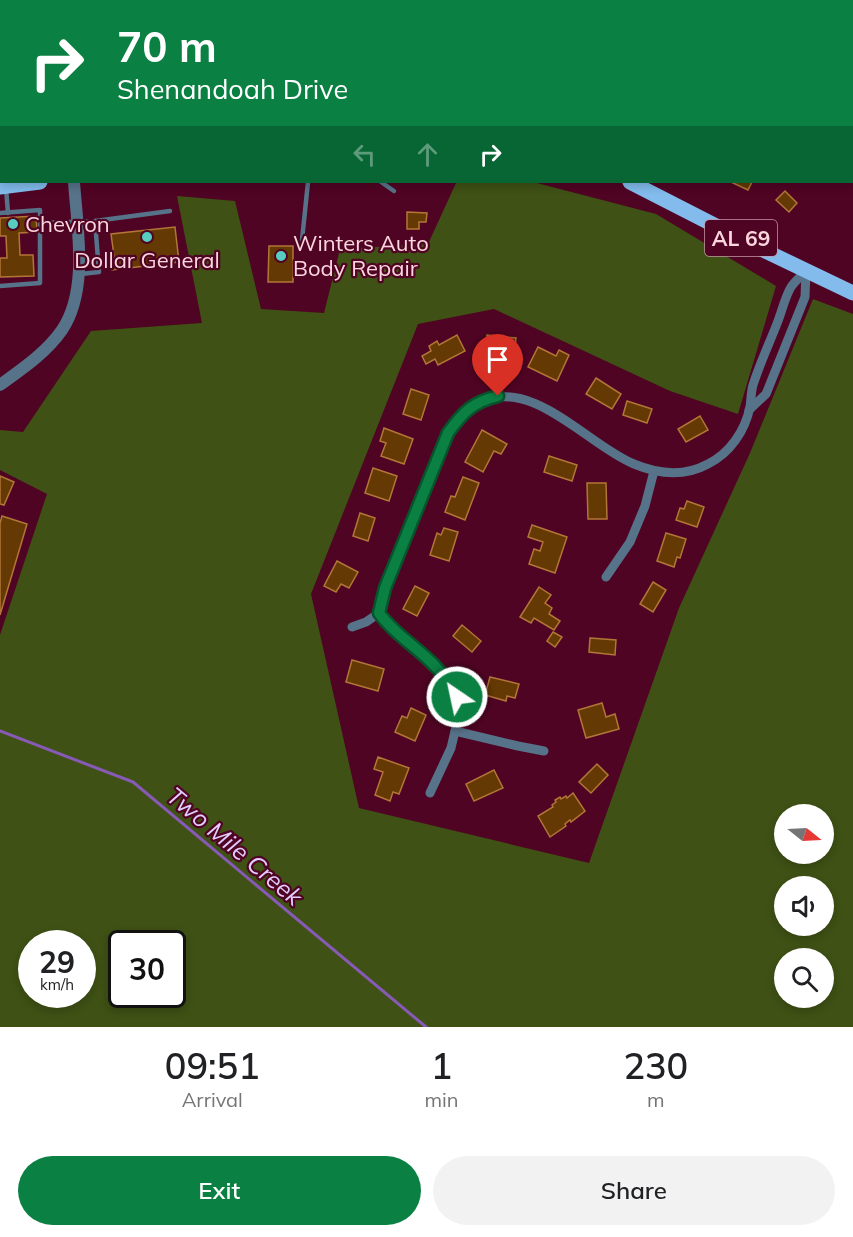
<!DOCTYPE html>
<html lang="en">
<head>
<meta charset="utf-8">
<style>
	:root { --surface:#fff; --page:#f2f2f2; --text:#202124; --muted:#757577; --accent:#0b8043 }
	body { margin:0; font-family:Mulish,sans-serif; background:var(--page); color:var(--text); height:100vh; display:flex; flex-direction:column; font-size:22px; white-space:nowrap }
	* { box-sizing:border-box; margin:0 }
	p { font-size:20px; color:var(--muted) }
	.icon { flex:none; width:33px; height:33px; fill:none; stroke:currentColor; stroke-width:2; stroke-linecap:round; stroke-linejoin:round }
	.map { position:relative; height:1027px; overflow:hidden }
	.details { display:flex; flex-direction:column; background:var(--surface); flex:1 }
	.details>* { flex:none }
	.banner { position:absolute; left:0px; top:0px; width:854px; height:183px; box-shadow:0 3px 9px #0003; background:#0b8043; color:#fff; overflow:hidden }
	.needle { width:39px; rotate:108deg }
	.tools { position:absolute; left:774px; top:804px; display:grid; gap:12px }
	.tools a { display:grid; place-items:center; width:60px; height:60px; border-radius:50%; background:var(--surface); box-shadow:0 3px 9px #0003; font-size:30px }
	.speed { position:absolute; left:18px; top:930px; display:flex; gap:12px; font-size:30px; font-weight:700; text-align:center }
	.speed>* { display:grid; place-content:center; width:78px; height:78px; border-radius:50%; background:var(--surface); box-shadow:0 3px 9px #0003; line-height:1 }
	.speed small { font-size:15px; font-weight:400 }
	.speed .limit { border:3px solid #111; border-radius:9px; background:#fff; color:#111 }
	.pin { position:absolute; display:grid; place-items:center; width:51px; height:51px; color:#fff; margin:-62px -26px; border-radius:50% 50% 50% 0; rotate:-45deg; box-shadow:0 0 6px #0007 }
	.pin .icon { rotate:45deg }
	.me { position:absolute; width:66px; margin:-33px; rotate:326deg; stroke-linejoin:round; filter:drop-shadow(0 0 4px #0008) }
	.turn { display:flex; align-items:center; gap:21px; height:126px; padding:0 18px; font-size:27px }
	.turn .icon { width:78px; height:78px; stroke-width:2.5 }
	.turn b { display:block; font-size:42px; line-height:51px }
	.lanes { display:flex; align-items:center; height:57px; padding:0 18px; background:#0003; justify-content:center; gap:30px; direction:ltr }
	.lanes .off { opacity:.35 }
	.eta { display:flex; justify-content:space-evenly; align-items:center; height:102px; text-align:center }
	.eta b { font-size:36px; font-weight:600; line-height:42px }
	.primary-button { display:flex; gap:12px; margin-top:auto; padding:12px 18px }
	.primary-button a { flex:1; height:69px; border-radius:36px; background:var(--accent); color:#fff; font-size:24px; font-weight:600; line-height:69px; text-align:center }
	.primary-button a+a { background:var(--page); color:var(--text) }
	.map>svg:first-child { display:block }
</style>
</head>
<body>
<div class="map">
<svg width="853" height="1027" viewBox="0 0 853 1027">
	<rect width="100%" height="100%" fill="#500423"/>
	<!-- green -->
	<g fill="#3f5115" fill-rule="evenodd">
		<polygon points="412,0 707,0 712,1 416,2"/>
		<path d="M449 182H533L656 214 776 286 738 414 670 391 494 309 418 324 311 594 359 808 589 863 679 608 750 453 813 299 853 314V1027H0V635L47 494 0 470V430L23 432 91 331 202 323 177 196 235 201 261 309 324 313 340 249 428 244 456 183ZM784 814H824V854H784ZM784 886H824V926H784ZM32 944H82V994H32ZM122 944H172V994H122ZM784 958H824V998H784Z"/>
	</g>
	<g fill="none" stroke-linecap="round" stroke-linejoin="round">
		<!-- stream -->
		<polyline stroke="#875ab6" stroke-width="3" points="0,731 133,782 426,1027"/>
	</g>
	<!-- building -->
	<g fill="#643903" stroke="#b27638" stroke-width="1.5">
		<polygon points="731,182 752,182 748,190"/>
		<polygon points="785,191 797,203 789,212 776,200"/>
		<polygon points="407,212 427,213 426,222 419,222 419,229 407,229"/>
		<polygon points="36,216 37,232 19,233 20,255 33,255 34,276 0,277 0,258 7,258 6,236 0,236 0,218"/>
		<polygon points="175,227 179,262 112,270 112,263 115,263 111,234"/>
		<polygon points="269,246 293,246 293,282 268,282"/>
		<polygon points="457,335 465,351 438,365 435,359 426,364 422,356 431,351 429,346 437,341 439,345"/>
		<polygon points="487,335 516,338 514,360 484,357"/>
		<polygon points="538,347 556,356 559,350 569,355 557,381 528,367"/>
		<polygon points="596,378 621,394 612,409 586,394"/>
		<polygon points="411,389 429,395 421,420 403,414"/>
		<polygon points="627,401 652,409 647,423 623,415"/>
		<polygon points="700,416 708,430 686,442 678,429"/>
		<polygon points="384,428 413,439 404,464 381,456 386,443 380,441"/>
		<polygon points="482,430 507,444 501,454 494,451 483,472 465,462"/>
		<polygon points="549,456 577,465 572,481 544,472"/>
		<polygon points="373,468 397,476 389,501 365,493"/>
		<polygon points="0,476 14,482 4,505 0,504"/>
		<polygon points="463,477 479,483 465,520 445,512 451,496 455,497"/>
		<polygon points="587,483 606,483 607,519 588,519"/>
		<polygon points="687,501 704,507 697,527 676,520 680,508 684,509"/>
		<polygon points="360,513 375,518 368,541 353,536"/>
		<polygon points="2,516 27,524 0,615 0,523"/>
		<polygon points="532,525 567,537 555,573 529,564 534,549 540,551 543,542 528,537"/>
		<polygon points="444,528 458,532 449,561 430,555 437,533 441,535"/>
		<polygon points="666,533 686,539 680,558 677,557 674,567 657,561"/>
		<polygon points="337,561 358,572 349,588 341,584 336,592 324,586"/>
		<polygon points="653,582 666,590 653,612 640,604"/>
		<polygon points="415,586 429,593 417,616 403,609"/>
		<polygon points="539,587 551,595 545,603 552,608 549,614 560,621 554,630 534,618 531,623 520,617"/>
		<polygon points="462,625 481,641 472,652 453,636"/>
		<polygon points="553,632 562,637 555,647 547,641"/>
		<polygon points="590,638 616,640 615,655 589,652"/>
		<polygon points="352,660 384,669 378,691 346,682"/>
		<polygon points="490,677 519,684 515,698 507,696 506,701 485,695"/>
		<polygon points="602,703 606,717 615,714 619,729 586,738 578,710"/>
		<polygon points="411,708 426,715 415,741 395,732 402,716 407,718"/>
		<polygon points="378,757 409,768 399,794 393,792 390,801 375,795 383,772 374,769"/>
		<polygon points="597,764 608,775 591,793 579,782"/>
		<polygon points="494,770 503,788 474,801 466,784"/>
		<polygon points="573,793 585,811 571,822 570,820 565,824 566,826 550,837 538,816 553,807 552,805 556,802 555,800 560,797 561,799 566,796 567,798"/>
	</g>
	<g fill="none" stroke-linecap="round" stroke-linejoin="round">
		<!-- service -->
		<g stroke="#57738a" stroke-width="4.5">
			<polyline points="381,182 394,191"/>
			<polyline points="6,188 8,213"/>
			<polyline points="0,213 40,210 40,283 0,286"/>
			<polyline points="40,223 95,221 170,211"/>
			<polyline points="302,240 308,182"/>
			<polyline points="81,274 99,272 95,221"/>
		</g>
		<!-- minor -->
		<g stroke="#57738a" stroke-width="9">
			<polyline points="749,410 766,394 805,297 806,271"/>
			<polyline points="606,577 630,542 645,506 654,471"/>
			<polyline points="379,613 386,623 435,666 451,686 457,697 460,710 451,748 430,793"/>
			<path d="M352 627 366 622 379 613 385 588 443 445C451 427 462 410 481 402 533 377 589 446 634 464 658 474 684 477 708 464 730 453 745 431 750 407 751 400 751 392 753 385 760 363 770 342 778 321 782 311 785 297 791 287 795 281 801 276 806 271"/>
			<polyline points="455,731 518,746 544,751"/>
		</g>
		<!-- tertiary -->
		<g stroke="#57738a" stroke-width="12">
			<polyline points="186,2 187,0"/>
			<path d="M0 385C22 369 46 353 62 330 89 290 77 227 74 182"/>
		</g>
		<!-- primary -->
		<g stroke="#82bbec" stroke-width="15">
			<polyline points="630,182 759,248 853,293"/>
			<polyline points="0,187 40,182"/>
		</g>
	</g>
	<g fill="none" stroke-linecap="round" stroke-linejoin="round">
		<!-- route casing -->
		<g stroke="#07532c" stroke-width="15">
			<path id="route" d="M457 697C451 686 444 675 435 666 417 647 394 634 379 613L385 588 448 433C463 412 473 402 498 396"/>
		</g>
		<!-- route -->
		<use href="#route" stroke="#0b8043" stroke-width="10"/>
	</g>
	<!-- markers -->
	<g fill="#58cec0" stroke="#500423" stroke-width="2">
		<circle cx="13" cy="224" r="6"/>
		<circle cx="147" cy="237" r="6"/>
		<circle cx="281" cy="256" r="6"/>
	</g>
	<g text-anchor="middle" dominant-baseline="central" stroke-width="4.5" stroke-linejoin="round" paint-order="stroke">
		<!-- shield labels -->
		<rect fill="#500423" stroke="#c897a6" stroke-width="1.5" x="705" y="220" width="72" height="36" rx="4.5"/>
		<g font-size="21" font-weight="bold" fill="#fcd6de">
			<text x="741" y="238">AL 69</text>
		</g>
		<!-- poi labels -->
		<g font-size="22" fill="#fcd6de" stroke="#500423" text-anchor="start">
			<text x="25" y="224">Chevron</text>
			<text x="293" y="243">Winters Auto<tspan x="293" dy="25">Body Repair</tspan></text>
			<text x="147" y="260" text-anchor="middle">Dollar General</text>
		</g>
		<!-- water labels -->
		<g font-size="24" font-style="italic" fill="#e2cdfd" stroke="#500423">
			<text transform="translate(235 846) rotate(40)">Two Mile Creek</text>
		</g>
	</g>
</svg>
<div class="tools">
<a><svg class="needle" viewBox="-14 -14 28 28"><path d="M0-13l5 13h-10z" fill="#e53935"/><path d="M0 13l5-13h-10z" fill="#757577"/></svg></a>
<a><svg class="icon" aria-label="sound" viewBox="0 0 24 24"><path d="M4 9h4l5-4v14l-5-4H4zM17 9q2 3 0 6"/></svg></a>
<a><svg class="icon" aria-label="search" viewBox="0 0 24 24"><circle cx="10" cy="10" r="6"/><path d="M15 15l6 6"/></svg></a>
</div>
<div class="speed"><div>29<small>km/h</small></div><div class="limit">30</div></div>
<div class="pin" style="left:498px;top:396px;background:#d93025"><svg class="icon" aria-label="arrive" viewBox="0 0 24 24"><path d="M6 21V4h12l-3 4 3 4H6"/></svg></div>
<svg class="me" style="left:457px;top:697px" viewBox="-20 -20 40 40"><circle r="17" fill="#0b8043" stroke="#fff" stroke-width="3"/><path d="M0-11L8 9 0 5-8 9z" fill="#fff"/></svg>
<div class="banner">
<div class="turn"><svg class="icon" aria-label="right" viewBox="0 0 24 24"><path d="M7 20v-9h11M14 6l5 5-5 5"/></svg><div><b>70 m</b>Shenandoah Drive</div></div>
<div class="lanes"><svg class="icon off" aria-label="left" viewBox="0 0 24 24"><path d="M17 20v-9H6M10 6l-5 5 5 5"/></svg><svg class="icon off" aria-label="ahead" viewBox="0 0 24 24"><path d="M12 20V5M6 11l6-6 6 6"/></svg><svg class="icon" aria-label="right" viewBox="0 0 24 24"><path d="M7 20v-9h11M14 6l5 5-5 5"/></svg></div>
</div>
</div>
<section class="details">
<div class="eta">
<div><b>09:51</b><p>Arrival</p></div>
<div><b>1</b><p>min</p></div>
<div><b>230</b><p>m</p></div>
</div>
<div class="primary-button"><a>Exit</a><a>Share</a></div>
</section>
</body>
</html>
